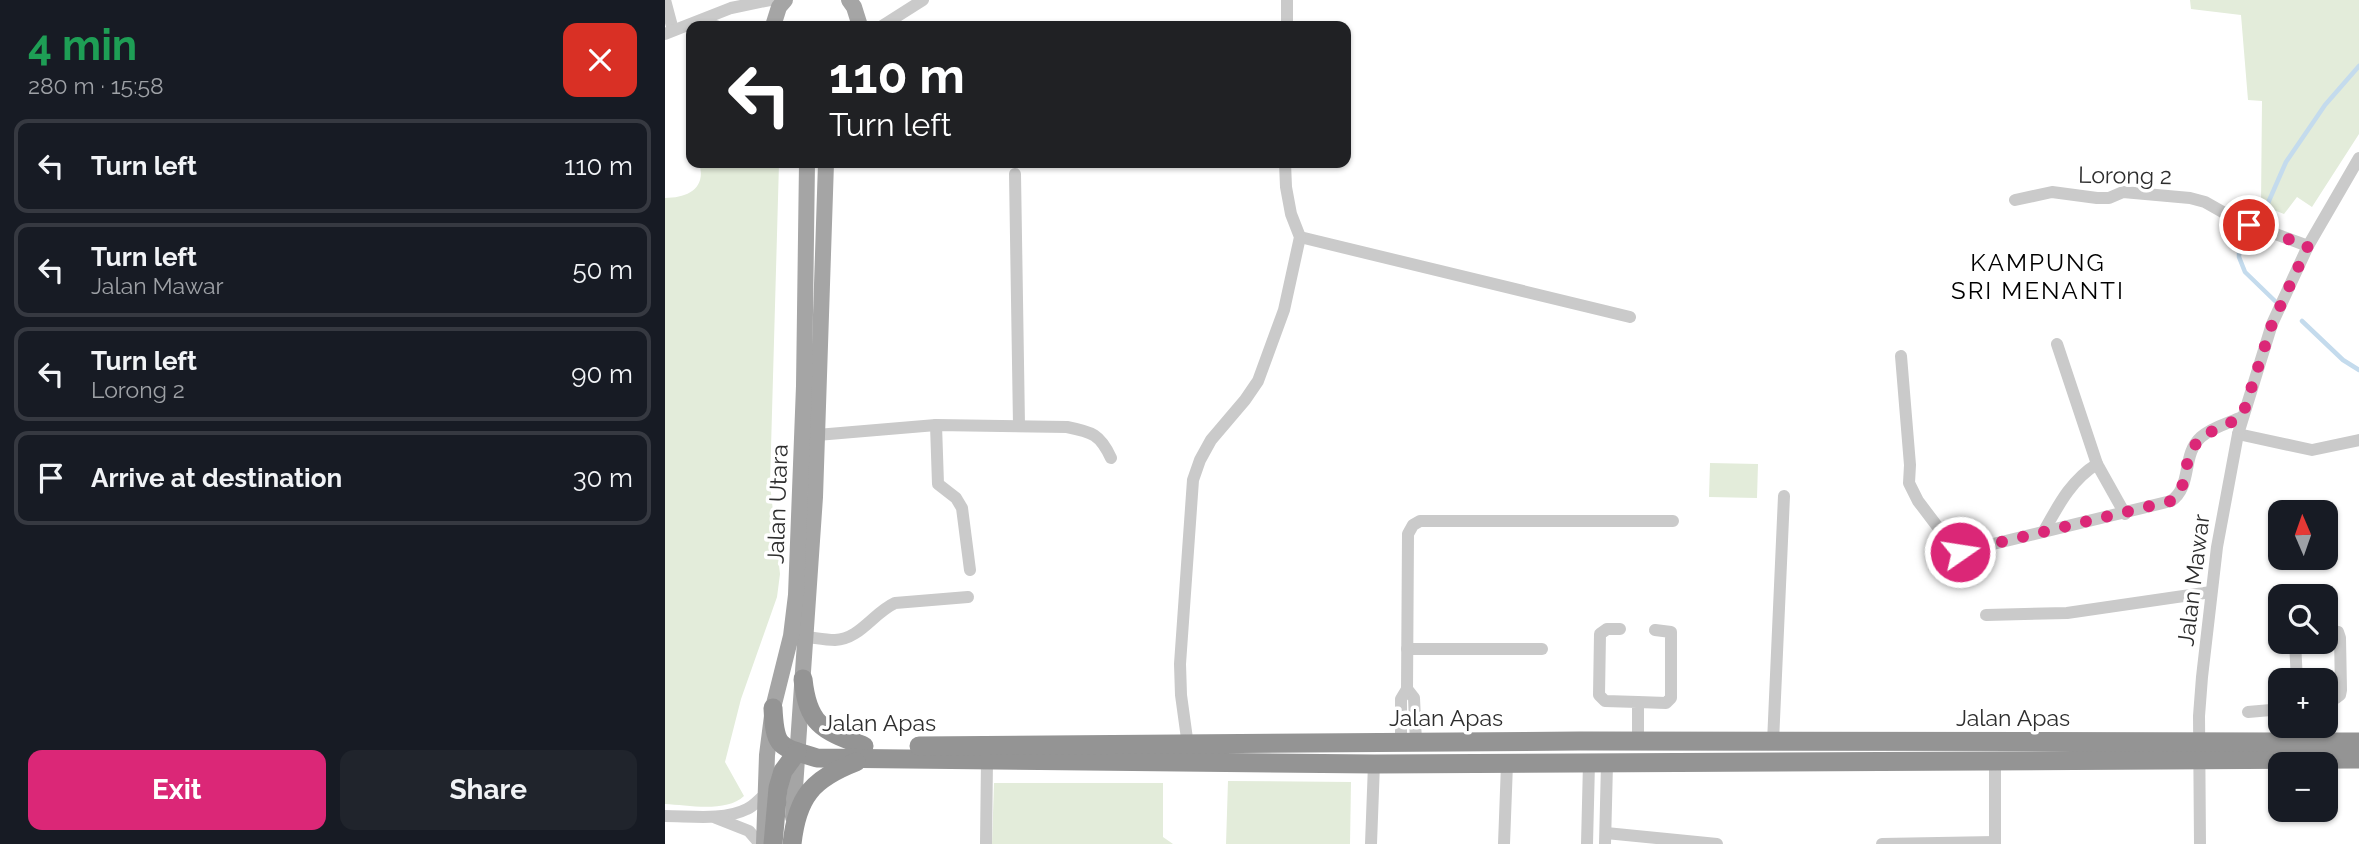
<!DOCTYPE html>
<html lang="en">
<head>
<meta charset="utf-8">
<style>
	:root { --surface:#171b24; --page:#20242c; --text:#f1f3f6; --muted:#9ea1a6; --line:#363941; --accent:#db2777 }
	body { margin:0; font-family:Raleway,sans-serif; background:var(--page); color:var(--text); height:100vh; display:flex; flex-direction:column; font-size:26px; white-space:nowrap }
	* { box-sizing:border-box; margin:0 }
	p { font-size:23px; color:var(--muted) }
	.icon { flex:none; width:38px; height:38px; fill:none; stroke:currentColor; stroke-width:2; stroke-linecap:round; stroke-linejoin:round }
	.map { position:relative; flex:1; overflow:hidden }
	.drawer { display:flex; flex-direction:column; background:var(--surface); width:665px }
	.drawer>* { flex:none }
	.top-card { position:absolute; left:21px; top:21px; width:665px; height:147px; border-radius:14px; box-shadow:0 2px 5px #0004; background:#202124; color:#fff; overflow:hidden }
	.needle { width:46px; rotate:358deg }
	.tools { position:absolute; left:1603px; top:500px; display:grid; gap:14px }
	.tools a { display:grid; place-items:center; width:70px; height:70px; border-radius:14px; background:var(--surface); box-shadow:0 2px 5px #0004; font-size:35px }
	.pin { position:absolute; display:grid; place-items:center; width:60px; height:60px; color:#fff; margin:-30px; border:4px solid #fff; border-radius:50%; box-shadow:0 2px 7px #0007 }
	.me { position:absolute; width:77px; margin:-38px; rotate:77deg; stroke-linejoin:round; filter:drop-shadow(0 0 5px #0008) }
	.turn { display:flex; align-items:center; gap:24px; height:147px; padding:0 28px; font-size:32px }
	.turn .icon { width:91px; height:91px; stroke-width:2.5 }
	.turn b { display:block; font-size:49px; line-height:60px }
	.round { display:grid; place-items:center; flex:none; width:74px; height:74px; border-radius:14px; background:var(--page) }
	.headline { display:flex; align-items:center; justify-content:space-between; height:119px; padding:0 28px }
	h1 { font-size:42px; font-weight:700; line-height:52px; color:#1e9e55 }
	.cta { display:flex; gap:14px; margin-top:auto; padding:14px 28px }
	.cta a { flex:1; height:80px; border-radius:14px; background:var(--accent); color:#fff; font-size:28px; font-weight:700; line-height:80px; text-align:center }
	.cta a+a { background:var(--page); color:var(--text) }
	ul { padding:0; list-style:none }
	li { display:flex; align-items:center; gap:21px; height:94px; margin:0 14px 10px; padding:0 14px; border:4px solid var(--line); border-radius:14px }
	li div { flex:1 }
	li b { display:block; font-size:26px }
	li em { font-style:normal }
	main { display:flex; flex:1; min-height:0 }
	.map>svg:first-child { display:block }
</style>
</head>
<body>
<main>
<section class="drawer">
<div class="headline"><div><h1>4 min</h1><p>280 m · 15:58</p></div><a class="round" style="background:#d93025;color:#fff"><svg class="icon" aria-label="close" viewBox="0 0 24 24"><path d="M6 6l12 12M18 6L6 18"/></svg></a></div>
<ul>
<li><svg class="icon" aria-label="left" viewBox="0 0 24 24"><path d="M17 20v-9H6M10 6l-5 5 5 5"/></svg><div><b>Turn left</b></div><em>110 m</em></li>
<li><svg class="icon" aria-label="left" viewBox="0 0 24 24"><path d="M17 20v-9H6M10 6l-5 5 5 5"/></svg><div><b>Turn left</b><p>Jalan Mawar</p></div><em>50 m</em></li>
<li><svg class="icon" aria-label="left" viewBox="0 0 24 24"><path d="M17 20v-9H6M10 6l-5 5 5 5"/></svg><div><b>Turn left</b><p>Lorong 2</p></div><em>90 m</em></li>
<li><svg class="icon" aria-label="arrive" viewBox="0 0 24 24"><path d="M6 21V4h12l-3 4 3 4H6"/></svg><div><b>Arrive at destination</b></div><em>30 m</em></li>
</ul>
<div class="cta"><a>Exit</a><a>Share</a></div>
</section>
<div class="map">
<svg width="1694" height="844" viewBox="0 0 1694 844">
	<rect width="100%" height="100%" fill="#fff"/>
	<!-- green -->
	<g fill="#e3ecda">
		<polygon points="1525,0 1694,0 1694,134 1647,207 1632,197 1619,214 1596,205 1597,101 1583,100 1576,15 1526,9"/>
		<path d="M34 163H114L105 484 115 574 112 597 76 699 60 762 79 796C61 813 23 805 0 804V198C23 198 42 188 34 163Z"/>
		<polygon points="1045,463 1093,464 1092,498 1044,497"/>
		<polygon points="563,781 686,782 685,844 561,844"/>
		<polygon points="329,783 498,783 498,837 508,844 327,844"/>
	</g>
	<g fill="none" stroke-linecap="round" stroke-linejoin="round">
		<!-- stream -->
		<g stroke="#c4dbed" stroke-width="4.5">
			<polyline points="1610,301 1580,272 1574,257 1574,247 1596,219 1621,162 1660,105 1694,66"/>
			<polyline points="1637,321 1678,360 1694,370"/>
		</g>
		<!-- minor -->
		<g stroke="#cacaca" stroke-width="12">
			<polyline points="0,0 8,30"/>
			<polyline points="27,26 51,26"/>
			<polyline points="217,26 258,0"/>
			<polyline points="622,26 622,0"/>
			<polyline points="0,34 66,8 105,0"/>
			<polyline points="350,174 354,425"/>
			<polyline points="1350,200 1387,192 1432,198 1444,198 1458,192 1525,198 1540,202 1570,219 1643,246"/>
			<polyline points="635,237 965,317"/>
			<polyline points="1392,344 1432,464 1460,514"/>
			<path d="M1236 356 1245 465 1244 483 1253 501 1291 551 1295 552 1506 501C1528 486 1516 455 1536 437 1547 427 1564 423 1577 417"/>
			<polyline points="271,425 273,484 291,498 297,508 305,570"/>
			<polyline points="1573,434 1647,450 1694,440"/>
			<path d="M152 435 271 425 402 427C427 432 435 434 446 458"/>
			<path d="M1379 531C1393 506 1406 480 1432 464"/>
			<polyline points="1321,615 1402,613 1546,592"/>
			<polyline points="955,629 942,629 935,634 934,695 940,701 973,702 973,743"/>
			<polyline points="1661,630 1673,632 1675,638 1676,690 1675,695 1671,698 1661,698"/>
			<path d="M142 637C151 638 160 640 170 640 195 639 208 613 230 603L303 597"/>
			<polyline points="1630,642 1632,681"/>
			<polyline points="742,649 877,649"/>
			<polyline points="742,689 749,698 751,742"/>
			<polyline points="973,702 1001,703 1006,698 1006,632 990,630"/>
			<polyline points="1583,712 1606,710 1615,705"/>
			<polyline points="1634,726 1635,741"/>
			<polyline points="736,742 736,699 742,689 743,534 748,525 755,521 1008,521"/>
			<polyline points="1108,742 1119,496"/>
			<polyline points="523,746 516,695 515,664 528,480 535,460 546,440 580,400 593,381 619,310 635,237 626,214 621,187 620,163"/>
			<path d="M0 816C26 816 58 821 82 809 89 806 94 799 100 795"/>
			<polyline points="51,818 84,831 95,844"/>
			<polyline points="941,833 1052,844"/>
			<polyline points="321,844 322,760"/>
			<polyline points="706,844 709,764"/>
			<polyline points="839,844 842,764"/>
			<polyline points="922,844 924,763"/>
			<polyline points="940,844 942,764"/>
			<polyline points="1217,844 1330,842"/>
			<polyline points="1330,844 1330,760"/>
			<polyline points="1535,844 1534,716 1537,677 1552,547 1573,434 1607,324 1643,246 1694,158"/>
		</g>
		<!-- major -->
		<g stroke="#a5a5a5" stroke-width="16">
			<polyline points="184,0 189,7 195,26"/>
			<polyline points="108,26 114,7 120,0"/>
			<polyline points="128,817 150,497 161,163"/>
			<polyline points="99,844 102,755 108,708 126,636 131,595 139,386 142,163"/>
		</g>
		<!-- highway -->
		<g stroke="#949494" stroke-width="19">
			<path d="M138 679C143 726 158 730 199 746"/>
			<path d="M108 708C110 750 115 746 152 758L709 764 1694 759"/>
			<polyline points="254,746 915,741 1694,742"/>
			<polyline points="108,844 113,788 118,771 132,752"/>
			<path d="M127 844C132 797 147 779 191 762"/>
		</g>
	</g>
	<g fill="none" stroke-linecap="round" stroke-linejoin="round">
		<!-- route -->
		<polyline stroke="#db2777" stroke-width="12" stroke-dasharray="0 21.6" points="1295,552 1506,501 1516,492 1524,455 1535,437 1577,417 1607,324 1643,246 1584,225"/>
	</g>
	<g text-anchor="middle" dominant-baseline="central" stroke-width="7" stroke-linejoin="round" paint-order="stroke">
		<!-- street labels -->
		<g font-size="23" fill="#2d2d2d" stroke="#fff">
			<text transform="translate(1460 175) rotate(1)">Lorong 2</text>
			<text transform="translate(112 504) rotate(-88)">Jalan Utara</text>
			<text transform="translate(1528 580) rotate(-83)">Jalan Mawar</text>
			<text x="781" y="717">Jalan Apas</text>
			<text x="1348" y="717">Jalan Apas</text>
			<text x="214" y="722">Jalan Apas</text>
		</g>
		<!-- neighbourhood labels -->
		<g font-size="24" letter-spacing="2" fill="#000" stroke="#fff">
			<text x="1373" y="262">KAMPUNG<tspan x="1373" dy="28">SRI MENANTI</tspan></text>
		</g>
	</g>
</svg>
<div class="tools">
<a><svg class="needle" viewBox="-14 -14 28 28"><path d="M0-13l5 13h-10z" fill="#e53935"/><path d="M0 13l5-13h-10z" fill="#9ea1a6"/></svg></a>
<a><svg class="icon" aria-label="search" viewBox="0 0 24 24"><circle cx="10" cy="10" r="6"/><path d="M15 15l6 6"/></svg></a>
<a>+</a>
<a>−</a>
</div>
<div class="pin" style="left:1584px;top:225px;background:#d93025"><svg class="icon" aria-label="arrive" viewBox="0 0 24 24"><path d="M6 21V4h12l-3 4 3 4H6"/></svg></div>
<svg class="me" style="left:1295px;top:552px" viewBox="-20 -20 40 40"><circle r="17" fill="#db2777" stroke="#fff" stroke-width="3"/><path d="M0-11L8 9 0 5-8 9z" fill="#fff"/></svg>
<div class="top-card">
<div class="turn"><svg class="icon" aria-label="left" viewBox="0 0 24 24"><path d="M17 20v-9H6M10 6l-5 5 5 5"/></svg><div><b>110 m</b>Turn left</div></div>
</div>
</div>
</main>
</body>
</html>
